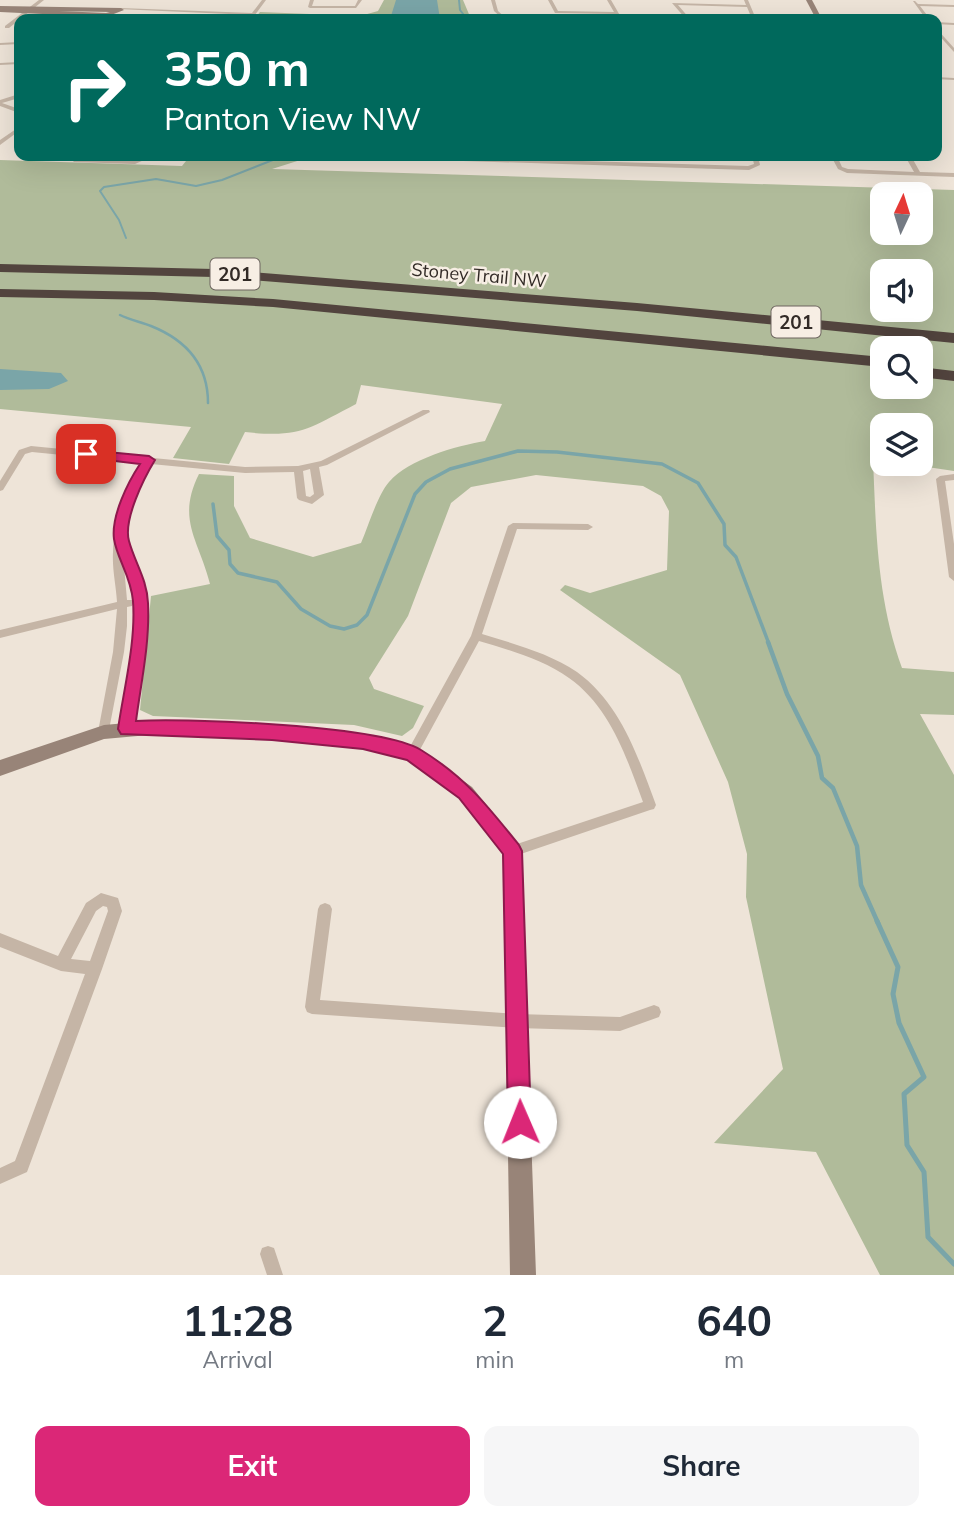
<!DOCTYPE html>
<html lang="en">
<head>
<meta charset="utf-8">
<style>
	:root { --surface:#fff; --page:#f6f6f7; --text:#1f2937; --muted:#747a83; --accent:#db2777 }
	body { margin:0; font-family:Mulish,sans-serif; background:var(--page); color:var(--text); height:100vh; display:flex; flex-direction:column; font-size:26px; white-space:nowrap }
	* { box-sizing:border-box; margin:0 }
	p { font-size:23px; color:var(--muted) }
	.icon { flex:none; width:38px; height:38px; fill:none; stroke:currentColor; stroke-width:2; stroke-linecap:round; stroke-linejoin:round }
	.map { position:relative; height:1275px; overflow:hidden }
	.side { display:flex; flex-direction:column; background:var(--surface); flex:1 }
	.side>* { flex:none }
	.hud { position:absolute; left:14px; top:14px; width:928px; height:147px; border-radius:14px; box-shadow:0 7px 28px #0002; background:#00695c; color:#fff; overflow:hidden }
	.needle { width:46px; rotate:4deg }
	.controls { position:absolute; left:870px; top:182px; display:grid; gap:14px }
	.controls a { display:grid; place-items:center; width:63px; height:63px; border-radius:14px; background:var(--surface); box-shadow:0 7px 28px #0002; font-size:35px }
	.pin { position:absolute; display:grid; place-items:center; width:60px; height:60px; color:#fff; margin:-30px; border-radius:14px; box-shadow:0 4px 10px #0006 }
	.me { position:absolute; width:77px; margin:-38px; rotate:359deg; stroke-linejoin:round; filter:drop-shadow(0 0 5px #0008) }
	.turn { display:flex; align-items:center; gap:24px; height:147px; padding:0 35px; font-size:32px }
	.turn .icon { width:91px; height:91px; stroke-width:2.5 }
	.turn b { display:block; font-size:49px; line-height:60px }
	.eta { display:flex; justify-content:space-evenly; align-items:center; height:119px; text-align:center }
	.eta b { font-size:42px; font-weight:700; line-height:49px }
	.action { display:flex; gap:14px; margin-top:auto; padding:14px 35px }
	.action a { flex:1; height:80px; border-radius:14px; background:var(--accent); color:#fff; font-size:28px; font-weight:700; line-height:80px; text-align:center }
	.action a+a { background:var(--page); color:var(--text) }
	.map>svg:first-child { display:block }
</style>
</head>
<body>
<div class="map">
<svg width="954" height="1275" viewBox="0 0 954 1275">
	<rect width="100%" height="100%" fill="#eee4d8"/>
	<!-- green -->
	<g fill="#b0bb9a" fill-rule="evenodd">
		<polygon points="384,0 463,0 471,19 255,18 260,12 360,16 378,11"/>
		<path d="M190 156H313L272 169 954 190V471L907 464H920V425H882V460L873 459C876 531 877 599 902 668L954 672V715L920 714 954 775V1275H880L816 1152 714 1143 783 1069 746 897 747 854 728 782 680 675 560 590 565 585 590 593 667 570 669 511 661 496 643 486 536 475 471 487 451 503 408 616 369 678 374 689 424 706 413 728 402 736 354 725 153 716 140 710 151 596 210 584C199 540 176 520 199 474L234 476V506L250 538 313 557 361 543C368 527 378 494 389 482 409 459 456 446 485 441L502 404 361 385 356 404C308 429 300 438 245 432L229 464 173 458 191 427 0 409V160L182 166ZM882 194H920V233H882ZM882 271H920V310H882ZM882 348H920V387H882Z"/>
	</g>
	<!-- water -->
	<g fill="#7aa5a8">
		<polygon points="396,0 437,0 440,19 395,19 391,16"/>
		<polygon points="0,369 61,373 68,381 49,389 0,390"/>
	</g>
	<g fill="none" stroke-linecap="round" stroke-linejoin="round">
		<!-- stream-far4 -->
		<g stroke="#7aa5a8" stroke-width="2">
			<polyline points="459,0 460,10 467,19"/>
			<polyline points="126,238 119,220 100,191 104,187 156,179 196,186 222,180 283,156"/>
		</g>
		<!-- stream-far3 -->
		<path stroke="#7aa5a8" stroke-width="2.5" d="M120 315C130 320 141 322 151 326 186 340 208 364 208 403"/>
		<!-- stream-far2 -->
		<polyline stroke="#7aa5a8" stroke-width="3.5" points="213,504 217,536 229,550 230,564 238,573 277,582 301,609 330,626 344,629 357,625 367,615 415,494 426,482 450,469 518,451 557,452 662,464 698,483 724,524 725,545 736,557 769,644"/>
		<!-- stream-far1 -->
		<polyline stroke="#7aa5a8" stroke-width="4.5" points="768,642 787,694 818,756 822,778 833,788 857,846 861,885 878,923"/>
		<!-- stream -->
		<polyline stroke="#7aa5a8" stroke-width="5" points="877,921 898,967 893,994 899,1023 924,1077 904,1094 907,1145 924,1172 928,1237 954,1264"/>
		<!-- street -->
		<g fill="#c5b5a6" fill-rule="evenodd">
			<polygon points="39,0 44,0 9,28 5,28 5,26"/>
			<polygon points="262,0 266,0 252,19 248,19 251,15 118,9 120,8 252,13"/>
			<polygon points="310,0 314,0 312,6 355,6 358,0 362,0 356,8 310,8 308,7"/>
			<polygon points="491,0 495,0 498,11 507,19 503,19 494,11"/>
			<polygon points="548,0 552,0 558,11 614,12 607,0 611,0 622,19 618,19 615,14 555,13"/>
			<polygon points="744,0 748,0 756,19 752,19 747,7 678,5 690,19 686,19 672,3 746,5"/>
			<polygon points="913,1 915,1 918,4 954,5 954,7 920,6 930,19 926,19"/>
			<polygon points="936,22 954,23 954,25 936,24"/>
			<polygon points="936,28 954,48 954,52 936,32"/>
			<polygon points="19,42 19,44 0,45 0,43"/>
			<polygon points="19,62 19,64 0,65 0,63"/>
			<polygon points="936,77 954,78 954,80 936,79"/>
			<polygon points="19,94 19,98 2,103 19,109 19,113 0,106 0,100"/>
			<polygon points="19,127 19,131 0,145 0,140"/>
			<polygon points="68,156 74,156 76,158 134,160 146,156 153,156 135,164 74,162"/>
			<polygon points="367,156 416,156 748,166 754,164 752,156 758,156 760,165 749,170 370,158"/>
			<polygon points="831,156 837,156 842,167 848,169 914,172 905,156 911,156 920,172 954,173 954,177 847,173 838,169"/>
			<path d="M423 410H429L430 412 327 465 319 467 324 495 312 504 299 500 297 498 294 472 245 473 151 464 134 498 124 538C152 582 146 640 138 690 136 704 136 719 131 732L127 734 123 732 121 729C130 673 146 609 123 555L127 600H132L133 603 132 606 127 607V626L124 652 108 735 104 737 100 735 98 732 113 652 117 609 0 638V630L117 602C116 585 112 569 113 552 114 520 127 490 143 463L32 452 25 454 3 490 0 491V481L19 450 31 446 245 467 298 466 321 461ZM310 469 314 494 310 497 306 496 303 471Z"/>
			<polygon points="954,474 954,480 945,481 954,544 954,581 949,577 936,479 940,476"/>
			<path d="M513 523 588 524 593 527 588 530 517 529 482 634C514 644 549 653 577 672 621 704 638 757 656 805L654 809 650 810 512 857 508 855 506 851 508 847 643 802C626 756 610 707 569 678 542 659 509 650 479 641L416 757 412 759 408 757 406 754 471 636 508 526Z"/>
			<path d="M101 893 118 898 122 911 102 969 27 1172 0 1184V1168L15 1161 85 974 61 971 0 947V933L58 956 86 903ZM103 906 107 907 108 911 90 961 71 959 96 911Z"/>
			<polygon points="325,903 330,905 332,909 320,1000 517,1014 620,1017 654,1005 659,1007 661,1012 659,1017 620,1031 517,1028 312,1014 307,1012 305,1007 318,909 320,905"/>
			<polygon points="268,1246 274,1248 283,1275 267,1275 260,1254 262,1248"/>
		</g>
		<!-- secondary -->
		<g fill="#988478" fill-rule="evenodd">
			<polygon points="806,0 812,0 822,19 816,19"/>
			<path d="M0 6 121 8 124 10 106 17 0 12ZM59 11 110 12 106 13Z"/>
			<polygon points="160,720 272,726 363,735 418,749 472,787 519,845 521,851 536,1275 510,1275 503,854 460,799 407,760 363,749 272,740 160,734 104,739 0,776 0,760 104,725"/>
		</g>
		<!-- highway -->
		<g fill="#52443e" fill-rule="evenodd">
			<polygon points="0,264 214,269 637,303 954,333 954,343 637,311 214,277 0,272"/>
			<polygon points="0,289 154,292 273,299 882,357 882,367 273,307 154,300 0,297"/>
			<polygon points="920,367 954,371 954,381 920,377"/>
		</g>
	</g>
	<!-- route -->
	<path fill="#db2777" stroke="#8e194d" stroke-width="2" d="M86 450 149 456 155 460C144 478 123 520 129 541 135 563 147 579 148 603 150 642 141 683 136 721 189 718 380 725 421 750 465 777 487 805 519 845L522 851 531 1122 528 1131 520 1134 511 1131 508 1122 503 854 459 798 407 760 363 749 272 740 121 734 118 729C124 688 136 642 133 601 131 576 117 559 114 539 111 516 128 482 140 464L82 457 80 454Z"/>
	<g text-anchor="middle" dominant-baseline="central" stroke-width="5" stroke-linejoin="round" paint-order="stroke">
		<!-- far-street labels -->
		<g font-size="18" fill="#322a26" stroke="#f7eee4">
			<text transform="translate(479 275) rotate(5)">Stoney Trail NW</text>
		</g>
		<!-- shield labels -->
		<g fill="#f7eee4" stroke="#6d655f" stroke-width="2">
			<rect x="210.5" y="258.5" width="49" height="31" rx="5"/>
			<rect x="771.5" y="306.5" width="49" height="31" rx="5"/>
		</g>
		<g font-size="19" font-weight="bold" fill="#322a26">
			<text x="235" y="274">201</text>
			<text x="796" y="322">201</text>
		</g>
	</g>
</svg>
<div class="controls">
<a><svg class="needle" viewBox="-14 -14 28 28"><path d="M0-13l5 13h-10z" fill="#e53935"/><path d="M0 13l5-13h-10z" fill="#747a83"/></svg></a>
<a><svg class="icon" aria-label="sound" viewBox="0 0 24 24"><path d="M4 9h4l5-4v14l-5-4H4zM17 9q2 3 0 6"/></svg></a>
<a><svg class="icon" aria-label="search" viewBox="0 0 24 24"><circle cx="10" cy="10" r="6"/><path d="M15 15l6 6"/></svg></a>
<a><svg class="icon" aria-label="layers" viewBox="0 0 24 24"><path d="M12 4l9 5-9 5-9-5zM3 14l9 5 9-5"/></svg></a>
</div>
<div class="pin" style="left:86px;top:454px;background:#d93025"><svg class="icon" aria-label="arrive" viewBox="0 0 24 24"><path d="M6 21V4h12l-3 4 3 4H6"/></svg></div>
<svg class="me" style="left:520px;top:1122px" viewBox="-20 -20 40 40"><circle r="19" fill="#fff"/><path d="M0-13L10 11 0 6-10 11z" fill="#db2777"/></svg>
<div class="hud">
<div class="turn"><svg class="icon" aria-label="right" viewBox="0 0 24 24"><path d="M7 20v-9h11M14 6l5 5-5 5"/></svg><div><b>350 m</b>Panton View NW</div></div>
</div>
</div>
<section class="side">
<div class="eta">
<div><b>11:28</b><p>Arrival</p></div>
<div><b>2</b><p>min</p></div>
<div><b>640</b><p>m</p></div>
</div>
<div class="action"><a>Exit</a><a>Share</a></div>
</section>
</body>
</html>
